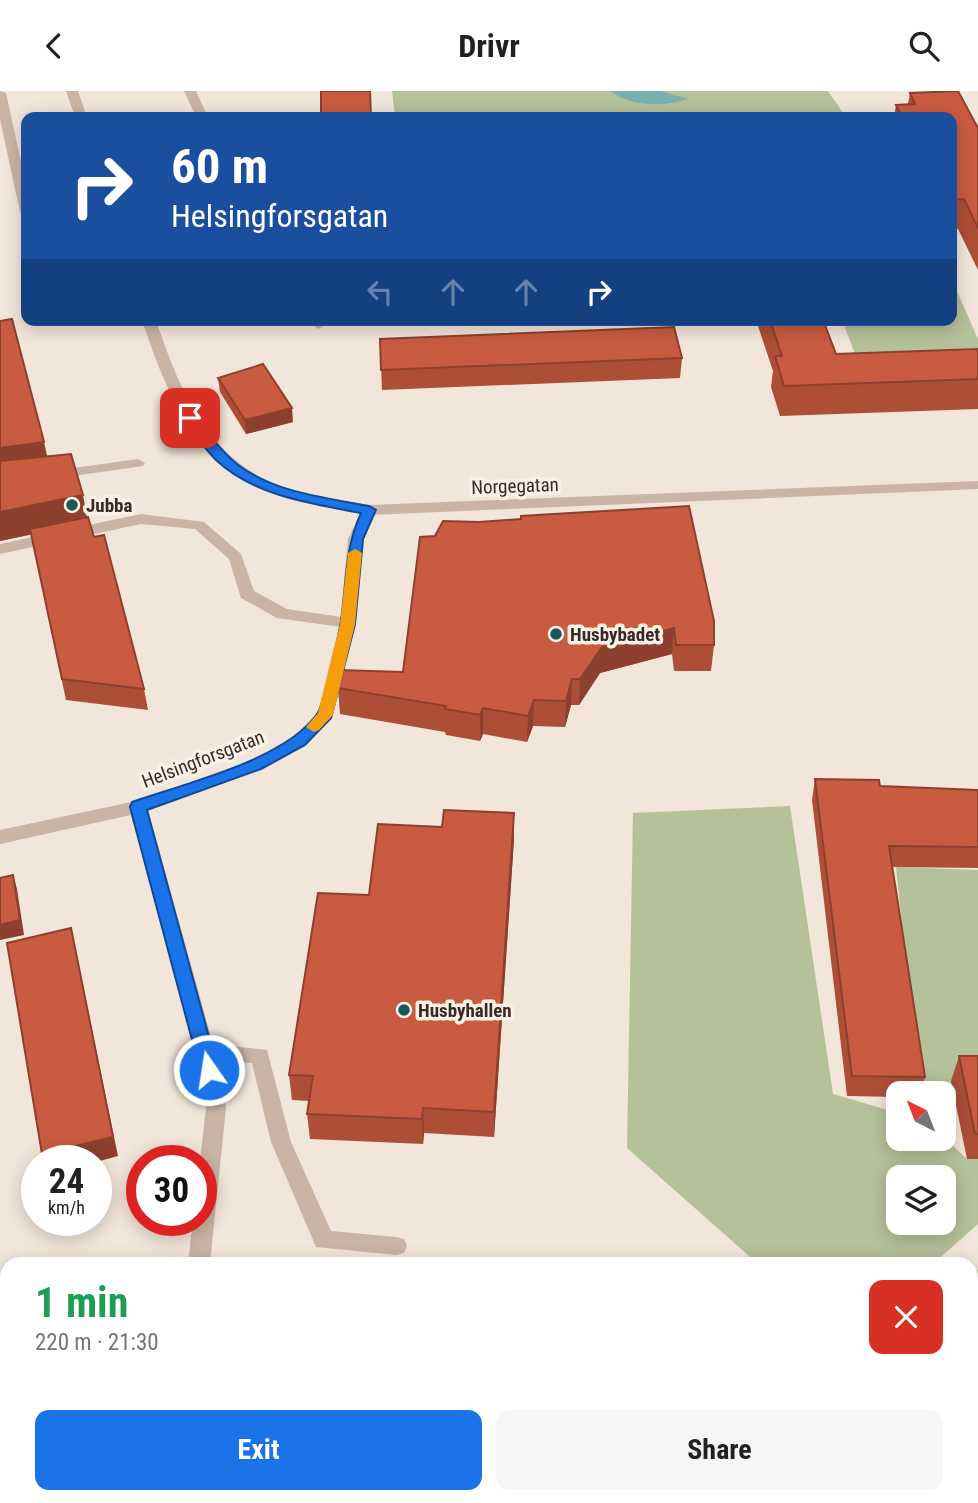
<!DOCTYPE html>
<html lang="en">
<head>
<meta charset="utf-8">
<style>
	:root { --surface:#fff; --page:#f6f6f6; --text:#202124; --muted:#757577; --accent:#1a73e8 }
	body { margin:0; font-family:"Roboto Condensed",sans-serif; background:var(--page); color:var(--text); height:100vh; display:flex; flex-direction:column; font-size:26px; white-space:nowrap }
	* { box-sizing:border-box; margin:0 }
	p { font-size:23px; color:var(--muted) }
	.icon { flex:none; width:38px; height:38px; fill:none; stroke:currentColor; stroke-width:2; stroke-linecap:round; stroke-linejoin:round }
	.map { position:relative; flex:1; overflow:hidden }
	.details { position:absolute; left:0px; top:1166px; width:978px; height:247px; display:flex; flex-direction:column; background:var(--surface); border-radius:21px 21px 0 0; box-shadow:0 4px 18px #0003 }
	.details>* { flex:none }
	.top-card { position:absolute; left:21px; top:21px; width:936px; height:214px; border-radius:14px; box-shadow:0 4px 18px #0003; background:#1a4fa0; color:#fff; overflow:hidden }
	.needle { width:46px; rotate:318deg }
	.buttons { position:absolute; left:886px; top:990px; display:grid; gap:14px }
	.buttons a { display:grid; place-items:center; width:70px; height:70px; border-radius:14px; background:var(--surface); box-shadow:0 4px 18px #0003; font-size:35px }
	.speed { position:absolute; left:21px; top:1054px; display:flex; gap:14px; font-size:35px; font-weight:700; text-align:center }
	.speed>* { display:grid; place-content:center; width:91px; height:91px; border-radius:50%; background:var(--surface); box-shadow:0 4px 18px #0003; line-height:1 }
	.speed small { font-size:18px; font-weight:400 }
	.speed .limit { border:10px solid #d22; background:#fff; color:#111 }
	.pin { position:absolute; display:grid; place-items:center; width:60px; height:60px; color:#fff; margin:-30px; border-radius:14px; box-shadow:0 4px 10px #0006 }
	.me { position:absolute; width:77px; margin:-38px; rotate:347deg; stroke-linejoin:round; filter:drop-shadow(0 0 5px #0008) }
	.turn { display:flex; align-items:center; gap:24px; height:147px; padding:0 35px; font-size:32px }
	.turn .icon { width:91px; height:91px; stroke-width:2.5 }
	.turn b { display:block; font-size:49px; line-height:60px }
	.lanes { display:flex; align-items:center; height:66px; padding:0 35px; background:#0003; justify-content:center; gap:35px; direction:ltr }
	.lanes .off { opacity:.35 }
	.round { display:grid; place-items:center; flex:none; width:74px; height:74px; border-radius:14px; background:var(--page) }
	.summary { display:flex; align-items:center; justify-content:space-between; height:119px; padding:0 35px }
	h1 { font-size:42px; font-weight:700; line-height:52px; color:#1e9e55 }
	.primary-button { display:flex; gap:14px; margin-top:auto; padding:14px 35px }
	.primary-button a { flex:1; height:80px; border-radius:14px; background:var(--accent); color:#fff; font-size:28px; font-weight:700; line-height:80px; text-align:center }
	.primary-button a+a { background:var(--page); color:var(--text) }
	header { display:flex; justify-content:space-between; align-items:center; height:91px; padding:0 35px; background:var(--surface); font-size:32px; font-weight:700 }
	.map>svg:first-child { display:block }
</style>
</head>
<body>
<header><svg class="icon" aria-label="back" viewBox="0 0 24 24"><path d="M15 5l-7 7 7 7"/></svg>Drivr<svg class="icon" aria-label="search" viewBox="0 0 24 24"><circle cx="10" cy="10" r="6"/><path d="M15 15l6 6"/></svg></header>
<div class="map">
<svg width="978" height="1412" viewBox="0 0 978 1412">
	<rect width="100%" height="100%" fill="#f2e5d9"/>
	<!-- green -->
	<g fill="#b5c199" fill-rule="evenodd">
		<polygon points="392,0 828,0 846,26 395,26"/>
		<polygon points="952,189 978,248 978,263 857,268 842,229 952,229"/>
		<path d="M790 715 833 1003 898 1022V1048H943V1045L967 1068H978V1133L934 1172H757L627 1057 633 722ZM898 1087H943V1132H898Z"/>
		<polygon points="896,776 978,779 978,1004 919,1003"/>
		<polygon points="978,1178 978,1412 861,1412 860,1405 971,1405 971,1186"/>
	</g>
	<!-- water -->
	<path fill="#78b0b0" d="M610 0H661L688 8C663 16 632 16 610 0Z"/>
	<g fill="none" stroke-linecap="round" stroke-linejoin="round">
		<!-- service -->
		<polygon fill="#cab4a5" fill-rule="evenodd" points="141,423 204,431 241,463 254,500 287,518 348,527 356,532 348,537 277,527 241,507 229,468 195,438 141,433 0,463 0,453"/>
		<!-- pedestrian -->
		<polygon fill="#cab4a5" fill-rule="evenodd" points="138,368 145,372 143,375 52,388 45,384 52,380"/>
		<!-- minor -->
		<g fill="#cab4a5" fill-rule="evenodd">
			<polygon points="0,0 6,2 26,94 26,125 20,121 0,28"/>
			<polygon points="184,0 196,0 208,26 196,26"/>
			<polygon points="307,229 321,229 325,234 318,238"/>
			<polygon points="369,414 376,419 364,448 356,532 332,628 305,654 262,678 148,719 213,953 267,959 291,1051 331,1140 396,1146 404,1148 407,1155 404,1162 396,1164 316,1156 271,1051 252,972 217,969 226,1017 210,1172 188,1172 193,1129 201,1129 200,1069 206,1017 195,960 131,724 0,753 0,739 136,710 250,670 293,646 318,622 340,532 348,448 362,419"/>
			<rect x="161" y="1405" width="24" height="7"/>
		</g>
		<!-- tertiary -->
		<g fill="#cab4a5" fill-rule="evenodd">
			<polygon points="66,0 78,0 87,26 75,26"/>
			<path d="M142 229H156C179 298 207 367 280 395 308 405 340 409 369 414L978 390V398L369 424C336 417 300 413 269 401 195 372 165 299 142 229Z"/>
		</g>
	</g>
	<!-- wall -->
	<g fill="#ad4f37">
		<polygon points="910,2 978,37 978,179 958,138 952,138 952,26 894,26 896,14 908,13"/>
		<polygon points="756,229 823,229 836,263 978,258 978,318 780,325 771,296 773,280"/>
		<polygon points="0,230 47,366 87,426 144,598 148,619 66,609 31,443 0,450"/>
		<polygon points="380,248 682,267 680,287 382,299"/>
		<polygon points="218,287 293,331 246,343 220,301"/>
		<polygon points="420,446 714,554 711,580 674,580 672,563 600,582 579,614 571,614 565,636 533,635 527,651 483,643 480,650 446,644 445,641 340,623 338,597 403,581"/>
		<polygon points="815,688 880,695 978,699 978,777 892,776 925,986 920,1003 898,1003 898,1006 847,1005 812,709"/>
		<polygon points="514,722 514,748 494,1046 424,1042 423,1053 310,1048 307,1023 309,1010 292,1009 289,984 369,804 442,736"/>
		<polygon points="959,965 978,965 978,1068 967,1068 951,990"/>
	</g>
	<!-- shaded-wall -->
	<g fill="#8d402d">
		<polygon points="292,317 293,331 246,343 245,329"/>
		<polygon points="44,351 50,378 0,385 0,357"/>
		<polygon points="83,404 88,432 0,450 0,421"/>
		<polygon points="674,537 672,563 600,582 579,614 580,588 602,556"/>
		<polygon points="572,588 571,614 565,636 566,610"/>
		<polygon points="534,609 533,635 527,651 528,625"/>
		<polygon points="483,617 483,643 480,650 480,624"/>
		<polygon points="514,722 514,748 494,1046 494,1021"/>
		<polygon points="13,784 17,798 24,844 0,849 0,834"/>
		<polygon points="71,837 118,1065 96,1071 96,1069 44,1069 42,1063"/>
		<polygon points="423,1017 424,1042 423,1053 422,1028"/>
	</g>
	<!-- building -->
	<g fill="#c95c40" stroke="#8d402d" stroke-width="2">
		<polygon points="321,0 370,0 371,26 321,26"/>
		<polygon points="958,0 978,37 978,137 964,108 952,109 952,26 902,26 896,14 915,13 910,2"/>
		<polygon points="12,228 44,351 0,357 0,230"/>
		<polygon points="770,229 823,229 836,263 978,258 978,288 784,295 775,265 782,265"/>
		<polygon points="674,236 682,267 381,279 380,248"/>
		<polygon points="263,273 292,317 245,329 218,287"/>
		<polygon points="71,363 83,404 0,421 0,370"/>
		<polygon points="689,415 714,530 714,554 676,554 674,537 602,556 580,588 572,588 566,610 534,609 528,625 483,617 480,624 445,618 446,615 338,597 340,579 403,581 420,446 435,445 443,430 479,431 521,428 521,425"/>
		<polygon points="88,426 94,446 104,444 144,598 62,588 30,438"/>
		<polygon points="815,688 879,689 880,695 978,699 978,756 889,755 925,986 852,985"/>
		<polygon points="444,719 514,722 494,1021 423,1017 422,1028 307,1023 313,985 289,984 318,802 369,804 378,733 442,736"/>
		<polygon points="13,784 20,829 0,834 0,787"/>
		<polygon points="71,837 113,1046 42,1063 7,852"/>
		<polygon points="959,965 978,965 978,1043 975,1043"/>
	</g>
	<!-- route -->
	<path fill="#1a73e8" stroke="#114b97" stroke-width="2" d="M190 323 194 324C204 337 214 351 225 362 260 400 321 406 369 415L376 419 363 448 355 533 331 627 305 654 261 678 147 719 218 979 215 985 209 987 202 985 200 979 130 716 132 711C184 693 285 669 317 623 325 612 338 547 341 530 347 490 344 460 361 422 313 413 254 405 216 369 204 357 193 341 183 327Z"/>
	<!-- slow -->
	<polygon fill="#f59e0b" points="355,458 362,462 355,533 333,624 319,639 314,641 306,636 318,622 340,533 348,462"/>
	<!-- markers -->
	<g fill="#1b5758" stroke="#faf0e6" stroke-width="2.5">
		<circle cx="72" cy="414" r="7"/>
		<circle cx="556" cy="543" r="7"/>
		<circle cx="404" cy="919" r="7"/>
	</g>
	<g text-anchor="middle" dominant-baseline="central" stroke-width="7" stroke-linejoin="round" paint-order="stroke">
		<!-- street labels -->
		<g font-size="19" fill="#362b27" stroke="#faf0e6">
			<text transform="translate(515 395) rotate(-2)">Norgegatan</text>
			<text transform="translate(203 668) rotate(-21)">Helsingforsgatan</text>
		</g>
		<!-- poi labels -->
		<g font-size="19" font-weight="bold" fill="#362b27" stroke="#faf0e6" text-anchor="start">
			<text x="86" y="414">Jubba</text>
			<text x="570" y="543">Husbybadet</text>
			<text x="418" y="919">Husbyhallen</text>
		</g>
	</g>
</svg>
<div class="buttons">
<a><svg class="needle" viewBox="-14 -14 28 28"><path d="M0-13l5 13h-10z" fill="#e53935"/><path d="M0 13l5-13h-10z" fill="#757577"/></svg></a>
<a><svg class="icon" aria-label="layers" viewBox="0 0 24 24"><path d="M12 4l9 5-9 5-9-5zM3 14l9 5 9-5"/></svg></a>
</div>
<div class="speed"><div>24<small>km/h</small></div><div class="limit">30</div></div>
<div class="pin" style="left:190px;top:327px;background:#d93025"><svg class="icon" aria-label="arrive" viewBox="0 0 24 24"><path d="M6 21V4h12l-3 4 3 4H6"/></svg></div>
<svg class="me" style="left:209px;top:979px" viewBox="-20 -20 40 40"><circle r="17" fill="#1a73e8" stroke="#fff" stroke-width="3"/><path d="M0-11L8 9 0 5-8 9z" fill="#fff"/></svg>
<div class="top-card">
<div class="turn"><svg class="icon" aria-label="right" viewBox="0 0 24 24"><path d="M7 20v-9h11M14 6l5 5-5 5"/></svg><div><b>60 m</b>Helsingforsgatan</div></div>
<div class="lanes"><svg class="icon off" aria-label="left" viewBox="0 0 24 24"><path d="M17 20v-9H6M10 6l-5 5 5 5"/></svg><svg class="icon off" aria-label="ahead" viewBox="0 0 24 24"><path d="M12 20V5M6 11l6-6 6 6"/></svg><svg class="icon off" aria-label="ahead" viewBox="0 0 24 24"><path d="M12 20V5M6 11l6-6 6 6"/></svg><svg class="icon" aria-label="right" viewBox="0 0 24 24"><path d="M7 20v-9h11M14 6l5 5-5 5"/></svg></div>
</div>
<section class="details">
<div class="summary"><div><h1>1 min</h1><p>220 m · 21:30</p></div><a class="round" style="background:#d93025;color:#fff"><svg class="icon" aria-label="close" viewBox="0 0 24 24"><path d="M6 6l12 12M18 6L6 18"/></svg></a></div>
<div class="primary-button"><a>Exit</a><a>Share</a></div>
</section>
</div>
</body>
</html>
